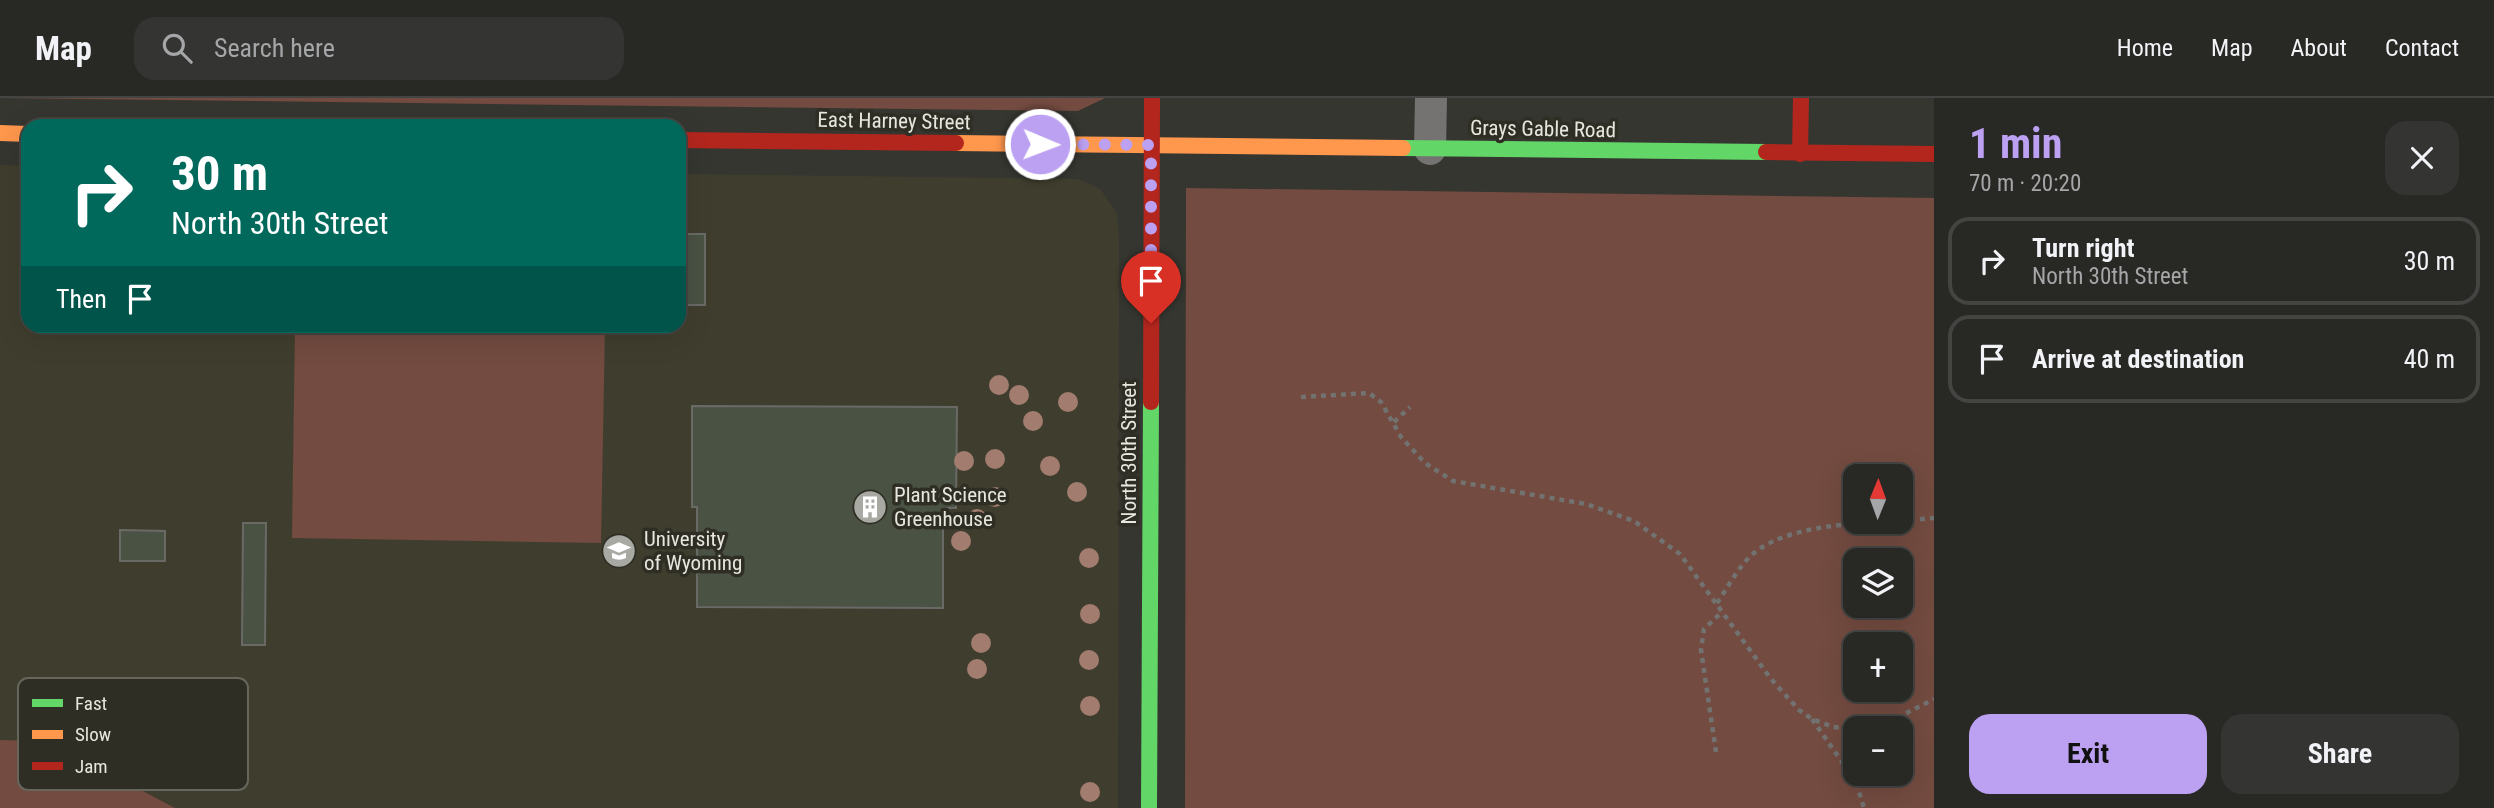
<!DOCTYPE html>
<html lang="en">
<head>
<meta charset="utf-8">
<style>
	:root { --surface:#282825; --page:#343432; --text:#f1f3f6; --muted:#a5a6a7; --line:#444442; --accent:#bca0f2 }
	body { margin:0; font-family:"Roboto Condensed",sans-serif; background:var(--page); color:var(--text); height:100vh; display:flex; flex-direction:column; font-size:26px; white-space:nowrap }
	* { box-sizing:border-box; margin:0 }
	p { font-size:23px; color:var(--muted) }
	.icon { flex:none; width:38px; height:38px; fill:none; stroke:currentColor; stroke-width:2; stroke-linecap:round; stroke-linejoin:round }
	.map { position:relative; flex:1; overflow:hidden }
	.details { display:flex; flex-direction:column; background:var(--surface); width:560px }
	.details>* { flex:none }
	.banner { position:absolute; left:21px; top:21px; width:665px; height:214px; border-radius:21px; box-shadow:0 7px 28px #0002,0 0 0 2px var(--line); background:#00695c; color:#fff; overflow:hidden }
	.needle { width:46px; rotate:1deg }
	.tools { position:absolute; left:1843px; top:366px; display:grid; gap:14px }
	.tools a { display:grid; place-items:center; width:70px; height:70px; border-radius:14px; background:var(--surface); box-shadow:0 7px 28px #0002,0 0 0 2px var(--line); font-size:35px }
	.pin { position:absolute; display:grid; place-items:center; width:60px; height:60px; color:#fff; margin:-72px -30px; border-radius:50% 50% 50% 0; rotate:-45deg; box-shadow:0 0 7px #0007 }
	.pin .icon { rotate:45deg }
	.me { position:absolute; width:77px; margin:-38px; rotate:91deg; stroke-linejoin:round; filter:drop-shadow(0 0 5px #0008) }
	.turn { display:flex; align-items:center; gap:24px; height:147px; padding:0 35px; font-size:32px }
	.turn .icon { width:91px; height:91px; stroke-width:2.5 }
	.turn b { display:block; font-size:49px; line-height:60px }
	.then { display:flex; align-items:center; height:66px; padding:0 35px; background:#0003; gap:14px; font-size:26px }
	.round { display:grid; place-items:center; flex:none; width:74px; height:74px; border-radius:21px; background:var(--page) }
	.summary { display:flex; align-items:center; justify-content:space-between; height:119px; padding:0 35px }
	h1 { font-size:42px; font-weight:700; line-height:52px; color:var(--accent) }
	.action { display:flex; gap:14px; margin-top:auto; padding:14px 35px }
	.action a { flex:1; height:80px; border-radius:21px; background:var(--accent); color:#111; font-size:28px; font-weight:700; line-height:80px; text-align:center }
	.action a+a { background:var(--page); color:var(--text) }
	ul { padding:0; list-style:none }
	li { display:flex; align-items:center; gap:21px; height:88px; margin:0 14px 10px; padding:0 21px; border:4px solid var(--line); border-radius:21px }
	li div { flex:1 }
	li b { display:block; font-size:26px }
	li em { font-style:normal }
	header { display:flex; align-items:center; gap:42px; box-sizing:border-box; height:98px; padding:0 35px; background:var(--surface); border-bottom:2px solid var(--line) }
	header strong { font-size:33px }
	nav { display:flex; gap:38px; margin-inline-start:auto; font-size:24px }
	.search { width:490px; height:63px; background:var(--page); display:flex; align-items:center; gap:18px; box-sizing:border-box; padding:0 24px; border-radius:21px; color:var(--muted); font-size:26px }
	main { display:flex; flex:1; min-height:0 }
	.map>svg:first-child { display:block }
</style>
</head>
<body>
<header>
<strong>Map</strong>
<div class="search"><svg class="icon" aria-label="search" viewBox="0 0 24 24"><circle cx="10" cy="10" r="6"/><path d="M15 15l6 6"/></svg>Search here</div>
<nav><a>Home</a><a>Map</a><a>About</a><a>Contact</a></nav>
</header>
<main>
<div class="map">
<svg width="1934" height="710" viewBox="0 0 1934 710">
	<rect width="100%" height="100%" fill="#363631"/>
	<!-- built -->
	<polygon fill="#3f3e2e" points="0,67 28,68 28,228 679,228 679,76 1078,81 1100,91 1117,115 1119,142 1118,710 175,710 48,643 0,642"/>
	<!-- green -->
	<g fill="#734b40" fill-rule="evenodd">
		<polygon points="0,0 1105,0 1078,13"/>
		<path d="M1186 90 1934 100V710H1185ZM1900 378V424H1855V378ZM1855 462H1900V508H1855ZM1900 546V592H1855V546ZM1900 630V676H1855V630Z"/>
		<polygon points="295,228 605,228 601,445 292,440"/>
		<polygon points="0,642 48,643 175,710 0,710"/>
	</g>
	<!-- building -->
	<g fill="#4a5244" stroke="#696a66" stroke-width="2">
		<rect x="679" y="136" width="26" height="71"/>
		<polygon points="692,308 957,309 956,410 943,410 943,510 697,509 697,409 692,409"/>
		<polygon points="243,425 266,425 265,547 242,547"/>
		<polygon points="120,432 165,433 165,463 120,463"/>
	</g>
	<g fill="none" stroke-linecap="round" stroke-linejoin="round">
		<!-- path -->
		<g stroke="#727270" stroke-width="4.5" stroke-dasharray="5 5" stroke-linecap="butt">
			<polyline points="1301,299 1369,295 1381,304 1401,339 1425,365 1453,383 1586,406 1634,423 1680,456 1771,581 1799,612 1812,621 1833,629 1855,631"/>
			<polyline points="1394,324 1410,309"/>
			<polyline points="1900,423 1934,420"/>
			<path d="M1717 505C1726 492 1734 477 1744 465 1773 429 1843 426 1885 424"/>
			<polyline points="1812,621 1856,684"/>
			<polyline points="1869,630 1893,622 1934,601"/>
			<polyline points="1716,654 1701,552 1704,531 1722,514"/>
			<polyline points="1860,676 1856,684 1864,710"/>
		</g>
		<!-- street -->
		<polyline stroke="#747372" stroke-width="32" points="1430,51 1431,0"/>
		<!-- fast -->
		<g stroke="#63d668" stroke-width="16">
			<polyline points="1403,50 1766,54"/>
			<polyline points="1149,710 1151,304"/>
		</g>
		<!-- slow -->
		<g stroke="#ff974d" stroke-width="16">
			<polyline points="0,35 28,36"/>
			<polyline points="956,45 1403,50"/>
		</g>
		<!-- jam -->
		<g stroke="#b3261e" stroke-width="16">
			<polyline points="679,42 956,45"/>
			<polyline points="1766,54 1934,56"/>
			<polyline points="1800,56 1801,0"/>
			<polyline points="1151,304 1152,0"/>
		</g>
	</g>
	<!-- trees -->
	<g fill="#a17c6f">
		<circle cx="999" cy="287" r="10"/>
		<circle cx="1019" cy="297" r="10"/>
		<circle cx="1068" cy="304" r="10"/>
		<circle cx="1033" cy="323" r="10"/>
		<circle cx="995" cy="361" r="10"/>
		<circle cx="964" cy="363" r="10"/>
		<circle cx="1050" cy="368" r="10"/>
		<circle cx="1077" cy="394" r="10"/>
		<circle cx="995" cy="399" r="10"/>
		<circle cx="977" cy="421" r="10"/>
		<circle cx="961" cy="443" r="10"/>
		<circle cx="1089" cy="460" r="10"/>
		<circle cx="1090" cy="516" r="10"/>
		<circle cx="981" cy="545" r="10"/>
		<circle cx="1089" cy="562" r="10"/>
		<circle cx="977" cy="571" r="10"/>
		<circle cx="1090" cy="608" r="10"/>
		<circle cx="1090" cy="694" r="10"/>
	</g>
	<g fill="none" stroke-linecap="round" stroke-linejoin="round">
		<!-- route -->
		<polyline stroke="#bca0f2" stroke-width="12" stroke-dasharray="0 21.6" points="1040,46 1151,47 1151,225"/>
	</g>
	<!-- icons -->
	<defs>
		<g id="building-disc" transform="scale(1.75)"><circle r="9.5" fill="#a9a9a3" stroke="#2f2e24"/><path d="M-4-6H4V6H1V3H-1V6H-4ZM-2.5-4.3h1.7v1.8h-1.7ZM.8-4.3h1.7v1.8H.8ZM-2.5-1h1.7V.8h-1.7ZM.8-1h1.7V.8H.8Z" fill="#fff"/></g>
		<g id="university-disc" transform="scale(1.75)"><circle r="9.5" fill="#a9a9a3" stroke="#2f2e24"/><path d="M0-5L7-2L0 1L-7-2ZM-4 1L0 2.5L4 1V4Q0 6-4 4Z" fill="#fff"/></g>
	</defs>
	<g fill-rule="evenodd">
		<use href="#building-disc" x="870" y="409"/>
		<use href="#university-disc" x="619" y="453"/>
	</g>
	<g text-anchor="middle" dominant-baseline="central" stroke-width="7" stroke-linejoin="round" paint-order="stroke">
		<!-- street labels -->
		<g font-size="21" fill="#e7e7e0" stroke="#2f2e24">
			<text transform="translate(894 23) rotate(1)">East Harney Street</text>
			<text transform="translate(1543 31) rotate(1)">Grays Gable Road</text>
			<text transform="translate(1129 355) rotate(-90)">North 30th Street</text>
		</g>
		<!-- poi labels -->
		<g font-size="21" fill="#e7e7e0" stroke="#2f2e24" text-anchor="start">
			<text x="894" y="397">Plant Science<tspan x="894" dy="24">Greenhouse</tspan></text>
			<text x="644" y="441">University<tspan x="644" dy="24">of Wyoming</tspan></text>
		</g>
	</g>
	<!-- legend -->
	<rect x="18" y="580" width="230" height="112" rx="10" fill="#2f2e24" stroke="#66665c" stroke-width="2"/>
	<rect x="32" y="601" width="31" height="8" fill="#63d668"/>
	<rect x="32" y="632" width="31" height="9" fill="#ff974d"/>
	<rect x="32" y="664" width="31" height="8" fill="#b3261e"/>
	<g font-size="19" fill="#e7e7e0">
		<text x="75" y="612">Fast</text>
		<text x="75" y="643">Slow</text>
		<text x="75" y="675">Jam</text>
	</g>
</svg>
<div class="tools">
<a><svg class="needle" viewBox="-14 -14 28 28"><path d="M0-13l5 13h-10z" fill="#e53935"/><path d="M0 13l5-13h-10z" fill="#a5a6a7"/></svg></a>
<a><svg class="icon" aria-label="layers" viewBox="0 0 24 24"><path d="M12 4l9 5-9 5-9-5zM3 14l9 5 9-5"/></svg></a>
<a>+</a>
<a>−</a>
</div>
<div class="pin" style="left:1151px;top:225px;background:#d93025"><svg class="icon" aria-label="arrive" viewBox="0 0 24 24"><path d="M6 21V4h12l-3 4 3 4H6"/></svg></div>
<svg class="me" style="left:1040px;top:46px" viewBox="-20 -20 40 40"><circle r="17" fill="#bca0f2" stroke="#fff" stroke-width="3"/><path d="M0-11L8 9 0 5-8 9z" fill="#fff"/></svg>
<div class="banner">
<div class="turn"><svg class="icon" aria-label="right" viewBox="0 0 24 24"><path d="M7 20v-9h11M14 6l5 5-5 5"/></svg><div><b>30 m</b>North 30th Street</div></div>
<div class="then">Then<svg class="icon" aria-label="arrive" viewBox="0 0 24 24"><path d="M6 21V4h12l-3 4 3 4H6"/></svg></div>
</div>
</div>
<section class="details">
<div class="summary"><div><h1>1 min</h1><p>70 m · 20:20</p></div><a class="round"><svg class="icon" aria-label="close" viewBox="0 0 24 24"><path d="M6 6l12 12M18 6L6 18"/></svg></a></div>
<ul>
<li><svg class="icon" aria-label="right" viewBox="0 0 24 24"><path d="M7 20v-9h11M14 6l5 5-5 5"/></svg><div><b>Turn right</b><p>North 30th Street</p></div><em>30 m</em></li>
<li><svg class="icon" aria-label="arrive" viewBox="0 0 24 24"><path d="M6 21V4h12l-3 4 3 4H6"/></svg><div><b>Arrive at destination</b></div><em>40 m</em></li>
</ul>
<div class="action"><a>Exit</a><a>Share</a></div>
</section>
</main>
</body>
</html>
